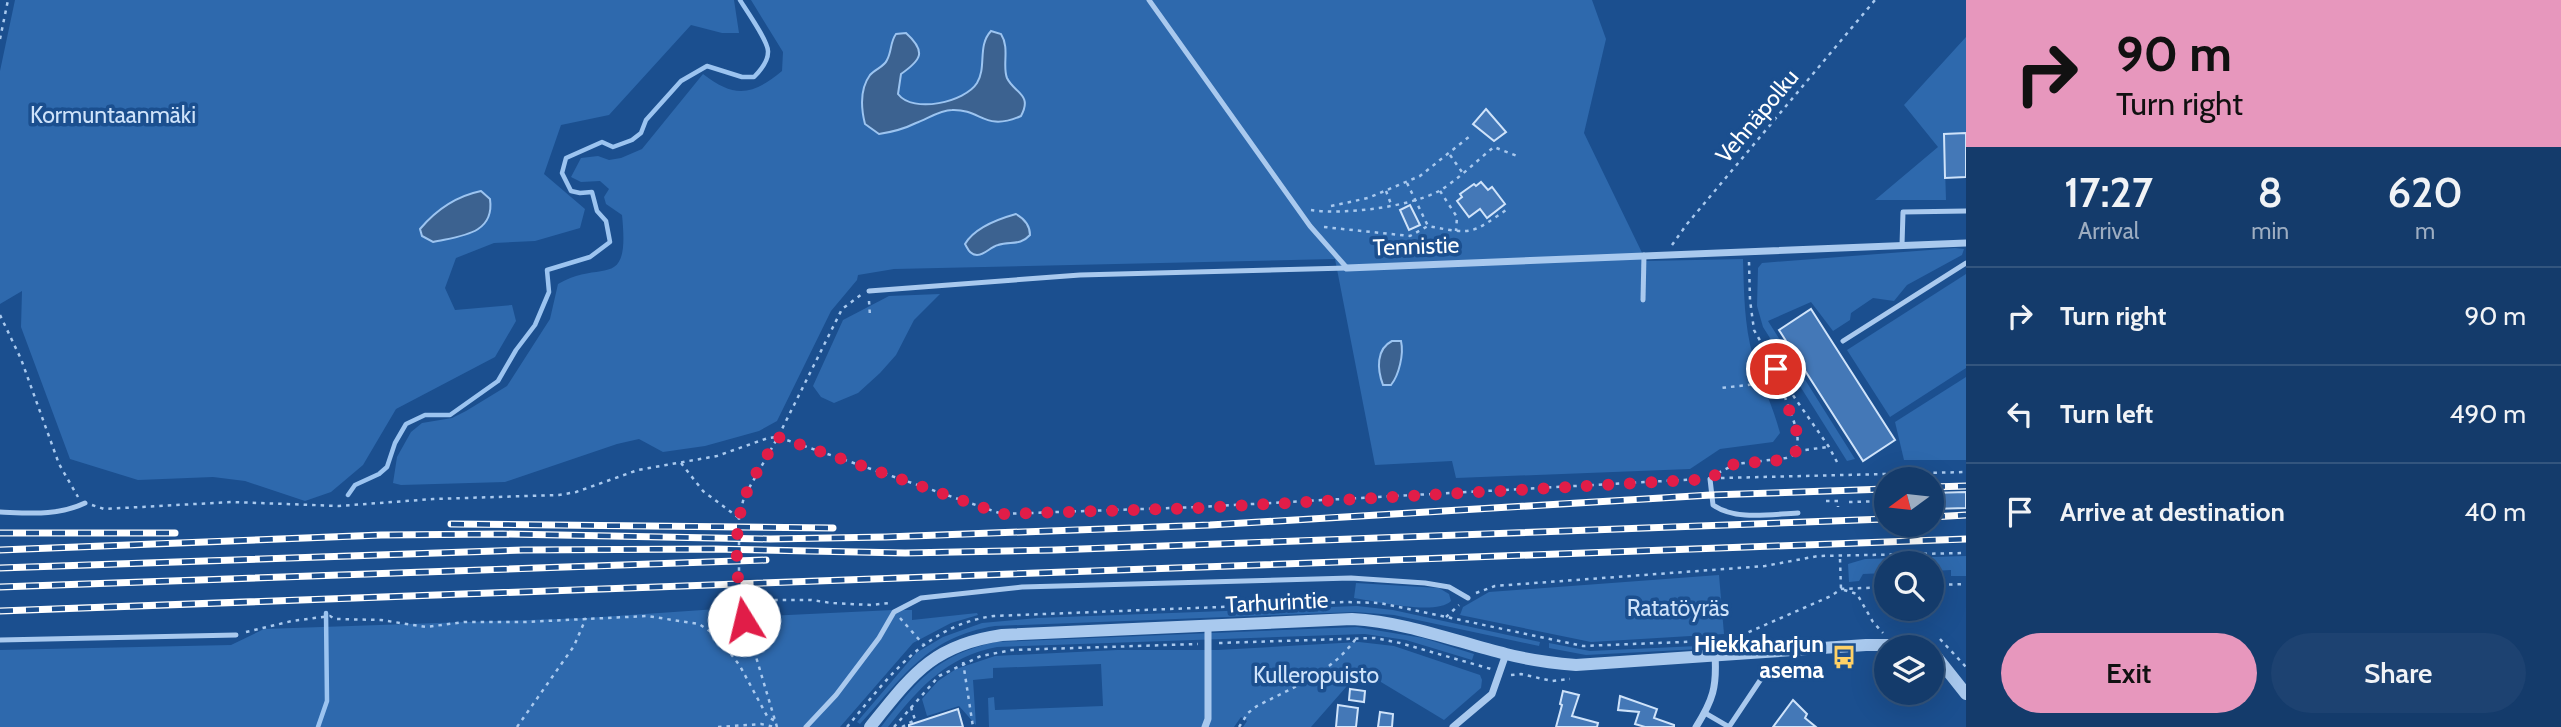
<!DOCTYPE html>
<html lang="en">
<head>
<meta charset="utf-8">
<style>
	:root { --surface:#143b6b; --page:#1d4271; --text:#f1f3f6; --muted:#9dadc1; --line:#33557e; --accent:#e797bd }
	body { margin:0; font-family:Cabin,sans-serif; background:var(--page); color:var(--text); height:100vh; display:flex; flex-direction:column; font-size:26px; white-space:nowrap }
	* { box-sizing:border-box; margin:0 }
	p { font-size:23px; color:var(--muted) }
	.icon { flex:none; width:38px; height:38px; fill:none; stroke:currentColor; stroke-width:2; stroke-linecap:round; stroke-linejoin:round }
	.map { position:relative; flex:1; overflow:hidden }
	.panel { display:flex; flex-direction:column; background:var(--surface); width:595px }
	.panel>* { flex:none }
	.hud { background:#e797bd; color:#111; overflow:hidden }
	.needle { width:46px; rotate:255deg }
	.fabs { position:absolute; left:1874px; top:467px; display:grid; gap:14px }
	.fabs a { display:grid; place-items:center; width:70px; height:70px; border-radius:50%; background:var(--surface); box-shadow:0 7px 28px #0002,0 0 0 2px var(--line); font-size:35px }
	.pin { position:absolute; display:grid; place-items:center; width:60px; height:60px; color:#fff; margin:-30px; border:4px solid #fff; border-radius:50%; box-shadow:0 2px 7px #0007 }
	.me { position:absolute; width:77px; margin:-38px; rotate:351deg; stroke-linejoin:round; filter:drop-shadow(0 0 5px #0008) }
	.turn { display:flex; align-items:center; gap:24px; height:147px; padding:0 35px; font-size:32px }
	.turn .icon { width:91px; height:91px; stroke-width:2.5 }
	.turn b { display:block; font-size:49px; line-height:60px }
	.eta { display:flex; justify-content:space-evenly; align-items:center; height:119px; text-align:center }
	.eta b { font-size:42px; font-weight:600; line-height:49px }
	.action { display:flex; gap:14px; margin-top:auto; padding:14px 35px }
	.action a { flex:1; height:80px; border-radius:42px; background:var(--accent); color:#111; font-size:28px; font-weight:600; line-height:80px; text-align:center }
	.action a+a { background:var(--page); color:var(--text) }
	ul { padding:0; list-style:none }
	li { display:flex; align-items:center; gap:21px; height:98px; padding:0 35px; border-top:2px solid var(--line) }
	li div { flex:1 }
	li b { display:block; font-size:26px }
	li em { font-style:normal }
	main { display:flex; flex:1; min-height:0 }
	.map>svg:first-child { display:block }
</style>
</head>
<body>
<main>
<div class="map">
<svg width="1966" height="727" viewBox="0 0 1966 727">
	<rect width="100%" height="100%" fill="#1b4f8f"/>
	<!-- green -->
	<g fill="#2e69ad">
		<polygon points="15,0 734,0 739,33 722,33 691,25 609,115 561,125 544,174 585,209 580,228 535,241 494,243 456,258 445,288 455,310 512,305 516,321 495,357 396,409 363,465 331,492 305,501 245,481 213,477 138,480 70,459 21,327 22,291 0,304 0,71"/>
		<path d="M751 0H1592L1606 39 1584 133 1646 261 1743 259C1744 291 1744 325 1753 356 1761 382 1773 406 1780 433L1773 442 1720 449 1690 469 1456 478 1452 461 1375 465 1335 259 894 269 858 275 857 280 831 311 777 421 759 431 705 446 663 452 639 439 617 444 505 482 401 485 393 483 397 457 411 432 422 423 452 418 466 411 507 386 550 319 558 284C603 258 630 293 622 215L606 204 604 197 609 189 600 181 581 182 571 177 581 158 598 156 609 160 621 158 642 149 703 74C735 99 753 95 782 71L783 52Z"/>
		<polygon points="1966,37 1966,133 1944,134 1946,200 1875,200 1938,147 1904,105"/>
		<polygon points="1955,248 1964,249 1962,255 1907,285 1894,301 1873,298 1851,313 1850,320 1833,331 1811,302 1768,321 1855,459 1847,461 1763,327 1757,306 1758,268 1762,263"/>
		<polygon points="1966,274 1966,368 1890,417 1847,350"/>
		<polygon points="940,294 914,320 896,355 880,373 858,393 834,403 821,397 813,386 843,320 889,296"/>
		<polygon points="1966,377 1966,460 1904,460 1895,422"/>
		<polygon points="1966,556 1966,576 1951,576 1951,570 1932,571 1932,564 1886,564 1886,573 1863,574 1859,581 1849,582 1848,564 1865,559"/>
		<polygon points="1719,575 1724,634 1591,642 1460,615 1463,607 1489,592"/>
		<path d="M1356 583 1439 588 1449 594 1451 601C1436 616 1375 601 1354 598Z"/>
		<path d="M1357 606 1393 610 1540 642 1539 646 1394 615 1355 612 995 626C926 637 903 678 860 724L857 722 916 653 943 637 982 623 1037 618Z"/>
		<polygon points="732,608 749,617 893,610 912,610 912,620 977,613 978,615 951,623 913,643 840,727 0,727 0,650 231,645 264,629 586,618"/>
		<path d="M1357 627 1423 638 1474 654 1472 660 1406 640 1365 634 997 647C947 656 918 689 888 727H881C917 681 936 655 996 642Z"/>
		<polygon points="1359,642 1394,646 1480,675 1482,680 1481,688 1444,720 1361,670 1311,727 1243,727 1247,721 1241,717 1234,727 989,727 988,698 994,697 995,710 1103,706 1101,664 993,668 993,678 973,680 976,725 959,706 927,716 922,699 938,681 956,669 995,656 1117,650 1218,650"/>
		<polygon points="1549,643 1590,651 1719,645 1720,648 1586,655 1549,648"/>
	</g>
	<!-- water -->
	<g fill="#3c6290" stroke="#9cc4f0" stroke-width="2">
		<path d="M991 31 1001 34C1010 48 1002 66 1007 78 1014 93 1033 94 1021 116 984 132 982 109 952 110 940 110 927 119 916 123 904 129 892 132 879 134L865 124C861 108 859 90 870 75 875 69 884 67 887 60 892 51 890 42 896 34L906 33C927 52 921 60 901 74L898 94C913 114 965 102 977 83 987 67 977 46 991 31Z"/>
		<path d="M481 191 490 199C495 235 459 236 433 242L422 236 420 229C436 210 457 196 481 191Z"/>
		<path d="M1016 214C1025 219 1030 225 1030 235 1020 246 1011 241 998 245 990 247 985 255 977 255 970 255 968 249 965 244 975 227 998 219 1016 214Z"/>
		<path d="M1392 341H1401C1404 354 1399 375 1391 385H1383C1377 369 1376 349 1392 341Z"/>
	</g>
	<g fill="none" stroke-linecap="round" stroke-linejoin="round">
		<!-- stream -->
		<g stroke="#9cc4f0" stroke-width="4.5">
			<path d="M348 495 355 485 379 474 387 467 395 443 406 424 425 415H450L498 381 516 350 535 325 549 292 547 270 590 257 610 242 606 221 597 211 592 192 580 193 571 191 562 173 566 158 602 142 613 147 632 140 641 133 646 120 681 81 707 66 742 77H754C760 71 768 61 768 52 769 42 746 10 740 0"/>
			<polyline points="318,727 327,701 326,613"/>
		</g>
	</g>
	<!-- building -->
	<g fill="#4478b7" stroke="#cfe3fa" stroke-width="2">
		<polygon points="1486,109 1506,132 1494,141 1473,124"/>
		<polygon points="1966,133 1966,177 1945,178 1944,134"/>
		<polygon points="1481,182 1488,190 1492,187 1505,204 1487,218 1480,209 1469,217 1457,201 1462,197 1460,194 1474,184 1476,186"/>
		<polygon points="1410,205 1420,225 1409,230 1400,210"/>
		<polygon points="1811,309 1895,440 1863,461 1779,330"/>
		<polygon points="1966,492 1966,508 1932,509 1932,493"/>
		<polygon points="1350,689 1365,691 1364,702 1349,700"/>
		<polygon points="1563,691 1579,695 1572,716 1598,723 1597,727 1556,727 1562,705 1560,704"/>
		<polygon points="1620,696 1657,709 1654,718 1674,725 1674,727 1645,727 1635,724 1639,712 1618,710"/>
		<polygon points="1793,700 1807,714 1805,718 1816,727 1773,727"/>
		<polygon points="1338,705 1358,708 1356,727 1336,727"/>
		<polygon points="958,709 963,727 909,727 909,725"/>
		<polygon points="1380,712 1393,714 1392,727 1378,727"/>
	</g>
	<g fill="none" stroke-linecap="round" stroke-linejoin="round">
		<!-- path -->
		<g stroke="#a9c9ee" stroke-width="2.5" stroke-dasharray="3.5 5" stroke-linecap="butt">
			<polyline points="0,39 8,0"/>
			<polyline points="1450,155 1462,172"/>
			<polyline points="1407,183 1428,226"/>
			<polyline points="1386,191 1391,204"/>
			<polyline points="1440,191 1457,217 1456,231"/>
			<polyline points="1331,206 1368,198 1420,176 1470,136"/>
			<path d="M1311 210C1345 215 1409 207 1439 191 1458 180 1476 161 1494 147L1517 156"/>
			<path d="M1324 227 1410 236 1428 226C1474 235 1471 234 1509 208"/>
			<polyline points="1672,245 1687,224 1875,0"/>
			<polyline points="1749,262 1750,300 1754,330 1783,381 1829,447 1837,462"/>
			<polyline points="869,301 870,316"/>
			<polyline points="0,315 21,359 59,464 78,497"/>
			<polyline points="1797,451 1828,447"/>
			<polyline points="681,463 703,491 739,518"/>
			<path d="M1718 473 1736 464 1786 458 1793 455C1808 433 1781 405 1783 381L1721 388"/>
			<polyline points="1721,478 1966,472"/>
			<polyline points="1826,501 1838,501 1838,507"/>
			<polyline points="1849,502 1883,501"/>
			<polyline points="92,505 104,509 232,502 339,506 433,499 559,495 576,492 638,470 717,456 768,438 778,437 1002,514 1199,507 1700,479"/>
			<polyline points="1840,559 1841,589"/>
			<polyline points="1932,585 1966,584"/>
			<polyline points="1844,590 1857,594 1873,622 1883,633"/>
			<polyline points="1476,593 1495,586 1765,566 1818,556 1966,553"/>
			<polyline points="742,610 769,600 811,600 831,603 871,605 890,603"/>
			<polyline points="1446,617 1459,605"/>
			<polyline points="900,618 923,644"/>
			<polyline points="246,632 292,621 330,616 335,619 381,620 426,627 464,622 525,622 647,616 699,624 717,636 740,666 767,716 775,721"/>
			<polyline points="1733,639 1831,596 1841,589 1886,587"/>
			<polyline points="1940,639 1966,667"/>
			<polyline points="1219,643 1375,638 1400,643 1491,669"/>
			<polyline points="963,662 973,727"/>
			<polyline points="1511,675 1521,674 1552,681 1570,679"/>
			<polyline points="911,707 915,720"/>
			<polyline points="517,727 574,646 586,618"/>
			<polyline points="718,727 761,724 774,727"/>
			<polyline points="777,727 742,610 739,587 739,518 744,497 778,437 842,309 862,294"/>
			<path d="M847 727C888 678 925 625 994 616L1346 602 1380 603 1583 646 1733 640"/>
			<polyline points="894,727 939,676 981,656 1012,650 1198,644"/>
			<polyline points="902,727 915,720 916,722"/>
			<path d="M1239 727 1248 713 1257 706C1294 687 1333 672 1357 637"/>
		</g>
		<!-- service -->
		<g stroke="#a9c9ee" stroke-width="5">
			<polyline points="1149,0 1310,226 1347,268"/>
			<polyline points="1902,245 1903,212 1966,211"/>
			<polyline points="869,291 1080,275 1347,268"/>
			<polyline points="1643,300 1644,255"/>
			<polyline points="1843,341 1966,263"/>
			<path d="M1710 479 1713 505C1736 521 1771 514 1798 513"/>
			<path d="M0 512C29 513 58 516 85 503"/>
			<polyline points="0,640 236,635"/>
			<polyline points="1705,713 1729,727"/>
			<polyline points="806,727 836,695 879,638 894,612 921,598 1022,587 1351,578 1425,583 1449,587 1468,598"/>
			<polyline points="1729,727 1761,679"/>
		</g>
		<!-- minor -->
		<g stroke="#a9c9ee" stroke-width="7">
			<polyline points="1347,268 1966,243"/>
			<polyline points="1205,727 1208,719 1208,626"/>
			<polyline points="1453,727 1492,694 1506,654"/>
			<path d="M1696 727C1713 700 1717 687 1715 655"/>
		</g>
		<!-- tertiary -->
		<g stroke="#a9c9ee" stroke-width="12">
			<polyline points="1932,651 1966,694"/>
			<path d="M870 727C912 675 932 645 1002 635L1352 619C1406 622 1454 641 1506 654 1529 660 1552 663 1576 665L1866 645H1916L1925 648"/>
		</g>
		<!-- rail casing -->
		<g stroke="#fff" stroke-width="7">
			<g id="rail">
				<polyline points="1932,487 1966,486"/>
				<polyline points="1932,517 1966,515"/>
				<polyline points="451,524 833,528"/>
				<polyline points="0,533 175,533"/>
				<polyline points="0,550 381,535 503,534 770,539 886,537 1210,525 1711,495 1886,489"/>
				<polyline points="0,568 523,550 714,549 905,553 1054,550 1886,519"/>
				<polyline points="0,587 766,560"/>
				<polyline points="0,611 1966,539"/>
			</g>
		</g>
		<!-- rail -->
		<use href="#rail" stroke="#1b4f8f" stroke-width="4.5" stroke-dasharray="13" stroke-linecap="butt"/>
	</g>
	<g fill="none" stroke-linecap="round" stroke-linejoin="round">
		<!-- route -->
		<path stroke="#e11d48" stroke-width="12" stroke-dasharray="0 21.6" d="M744 620C737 585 732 533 744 500 751 478 767 457 778 437L1002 514 1199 508 1710 479C1718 473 1725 467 1735 464 1753 460 1784 466 1797 450 1801 431 1789 414 1784 395 1781 385 1782 379 1776 369"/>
	</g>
	<!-- icons -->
	<defs>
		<g id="bus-bare" transform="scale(1.89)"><path d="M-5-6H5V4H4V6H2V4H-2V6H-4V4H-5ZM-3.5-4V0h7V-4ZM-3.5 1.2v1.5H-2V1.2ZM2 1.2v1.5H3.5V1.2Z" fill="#ffd166" stroke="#1b4f8f" stroke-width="2.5" paint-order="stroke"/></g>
	</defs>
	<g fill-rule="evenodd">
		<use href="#bus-bare" x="1844" y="657"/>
	</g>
	<g text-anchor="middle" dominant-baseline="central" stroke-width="7" stroke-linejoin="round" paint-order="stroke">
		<!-- park labels -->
		<g font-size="23" fill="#cfe3fa" stroke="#1b4f8f">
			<text x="113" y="115">Kormuntaanmäki</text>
			<text x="1678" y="608">Ratatöyräs</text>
			<text x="1316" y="675">Kulleropuisto</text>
		</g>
		<!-- street labels -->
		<g font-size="23" fill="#fff" stroke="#1b4f8f">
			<text transform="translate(1757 116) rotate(-50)">Vehnäpolku</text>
			<text transform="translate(1416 246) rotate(-2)">Tennistie</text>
			<text transform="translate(1277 602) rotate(-3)">Tarhurintie</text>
		</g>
		<!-- poi labels -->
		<g font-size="23" font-weight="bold" fill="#fff" stroke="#1b4f8f" text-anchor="end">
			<text x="1824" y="644">Hiekkaharjun<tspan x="1824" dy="26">asema</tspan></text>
		</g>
	</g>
</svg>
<div class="fabs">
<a><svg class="needle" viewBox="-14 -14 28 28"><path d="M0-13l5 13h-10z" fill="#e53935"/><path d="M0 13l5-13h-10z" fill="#9dadc1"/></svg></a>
<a><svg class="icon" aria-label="search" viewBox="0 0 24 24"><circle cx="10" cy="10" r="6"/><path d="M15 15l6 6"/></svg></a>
<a><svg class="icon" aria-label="layers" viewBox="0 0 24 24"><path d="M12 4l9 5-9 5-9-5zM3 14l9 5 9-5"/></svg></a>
</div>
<div class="pin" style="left:1776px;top:369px;background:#d93025"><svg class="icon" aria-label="arrive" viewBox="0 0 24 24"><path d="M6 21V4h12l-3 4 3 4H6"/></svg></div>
<svg class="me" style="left:744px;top:620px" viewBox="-20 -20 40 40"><circle r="19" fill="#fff"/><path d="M0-13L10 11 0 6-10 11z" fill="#e11d48"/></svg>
</div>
<section class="panel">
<div class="hud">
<div class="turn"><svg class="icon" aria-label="right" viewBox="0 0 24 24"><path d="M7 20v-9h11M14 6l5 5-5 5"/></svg><div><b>90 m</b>Turn right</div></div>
</div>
<div class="eta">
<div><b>17:27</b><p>Arrival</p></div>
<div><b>8</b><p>min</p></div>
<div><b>620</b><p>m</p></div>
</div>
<ul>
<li><svg class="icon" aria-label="right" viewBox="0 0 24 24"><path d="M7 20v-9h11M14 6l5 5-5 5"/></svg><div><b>Turn right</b></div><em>90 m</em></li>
<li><svg class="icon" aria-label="left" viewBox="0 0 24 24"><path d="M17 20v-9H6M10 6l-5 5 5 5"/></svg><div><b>Turn left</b></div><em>490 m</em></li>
<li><svg class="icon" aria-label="arrive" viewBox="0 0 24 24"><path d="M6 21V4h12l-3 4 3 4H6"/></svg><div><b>Arrive at destination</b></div><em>40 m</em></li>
</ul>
<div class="action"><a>Exit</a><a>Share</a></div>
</section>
</main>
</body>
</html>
